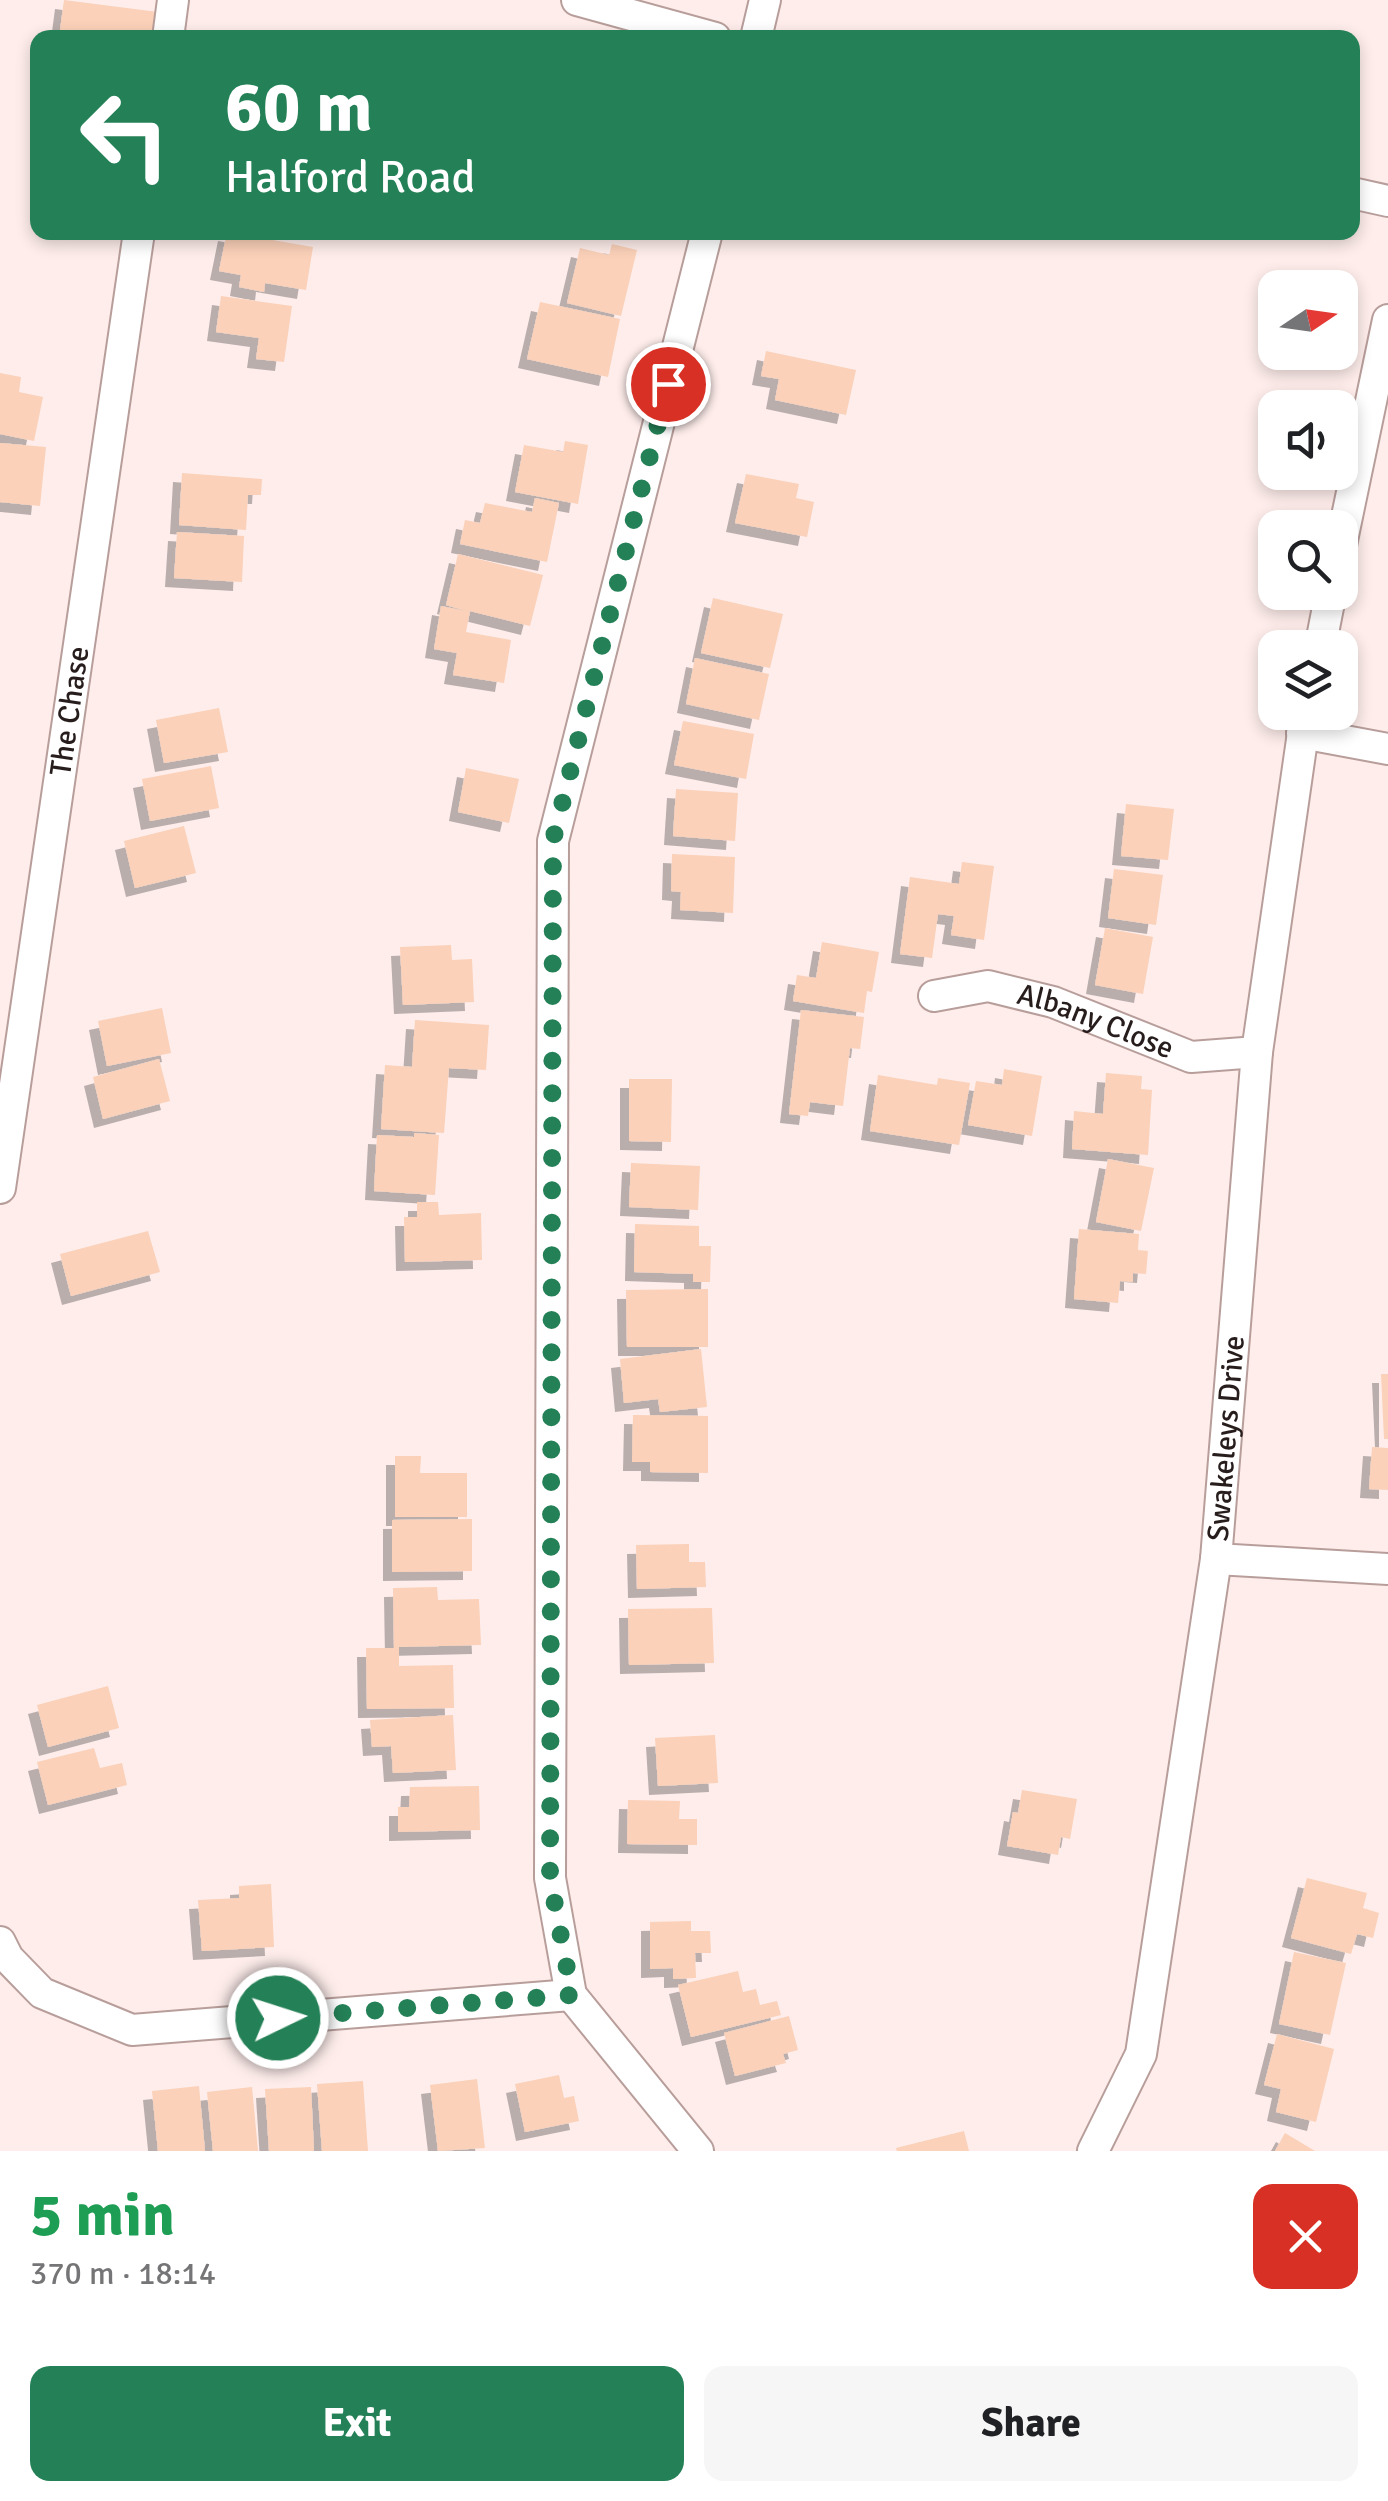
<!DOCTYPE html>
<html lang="en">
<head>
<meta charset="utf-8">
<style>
	:root { --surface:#fff; --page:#f6f6f6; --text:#202124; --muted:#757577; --accent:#248056 }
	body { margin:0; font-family:Signika,sans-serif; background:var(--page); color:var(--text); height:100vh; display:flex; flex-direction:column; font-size:38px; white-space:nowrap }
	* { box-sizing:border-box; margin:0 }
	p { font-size:32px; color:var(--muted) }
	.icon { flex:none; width:55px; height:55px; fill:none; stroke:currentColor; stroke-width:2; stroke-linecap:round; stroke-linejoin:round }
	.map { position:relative; height:2151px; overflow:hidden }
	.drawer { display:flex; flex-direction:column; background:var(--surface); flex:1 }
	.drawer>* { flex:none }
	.banner { position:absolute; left:30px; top:30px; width:1330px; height:210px; border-radius:20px; box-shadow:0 5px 15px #0003; background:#248056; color:#fff; overflow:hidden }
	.needle { width:65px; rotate:77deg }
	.tools { position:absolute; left:1258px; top:270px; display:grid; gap:20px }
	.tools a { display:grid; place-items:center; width:100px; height:100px; border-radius:20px; background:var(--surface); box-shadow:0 5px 15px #0003; font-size:50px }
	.pin { position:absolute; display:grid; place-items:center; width:85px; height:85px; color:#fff; margin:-42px; border:5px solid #fff; border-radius:50%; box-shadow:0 2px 10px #0007 }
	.me { position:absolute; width:110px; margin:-55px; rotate:86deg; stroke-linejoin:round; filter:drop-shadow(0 0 8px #0008) }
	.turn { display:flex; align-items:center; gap:35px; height:210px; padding:0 30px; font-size:45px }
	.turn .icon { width:130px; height:130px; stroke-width:2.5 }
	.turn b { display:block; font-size:70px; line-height:85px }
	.round { display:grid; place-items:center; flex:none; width:105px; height:105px; border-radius:20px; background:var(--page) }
	.summary { display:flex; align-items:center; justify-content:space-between; height:170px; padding:0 30px }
	h1 { font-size:60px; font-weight:800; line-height:75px; color:#1e9e55 }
	.action { display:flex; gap:20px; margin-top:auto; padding:20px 30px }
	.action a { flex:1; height:115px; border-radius:20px; background:var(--accent); color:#fff; font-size:40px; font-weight:800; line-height:115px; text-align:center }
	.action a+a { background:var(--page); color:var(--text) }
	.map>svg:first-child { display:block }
</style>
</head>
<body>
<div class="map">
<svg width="1388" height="2151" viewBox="0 0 1388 2151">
	<defs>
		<filter id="shadow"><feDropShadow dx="-9" dy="9" stdDeviation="0" flood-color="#0004"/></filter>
	</defs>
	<rect width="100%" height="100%" fill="#feedeb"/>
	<!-- building -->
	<g fill="#fbd1b9" filter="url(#shadow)">
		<polygon points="64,0 158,12 154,38 59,38"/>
		<polygon points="227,232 313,247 306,290 265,283 264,292 239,287 241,275 219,271"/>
		<polygon points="612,244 637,250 621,316 567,303 580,248 609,255"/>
		<polygon points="221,296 292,306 284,362 256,359 259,338 216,332"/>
		<polygon points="540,302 620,319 608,377 527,359"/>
		<polygon points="766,351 856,370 846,415 775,400 779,379 761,376"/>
		<polygon points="0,373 21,377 19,392 43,397 34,441 0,434"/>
		<polygon points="565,441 588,445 578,504 515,492 524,445 563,452"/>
		<polygon points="0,443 46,447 40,506 0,502"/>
		<polygon points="182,473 262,479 261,495 248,495 246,530 179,525"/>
		<polygon points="746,474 799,484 796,498 814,502 807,537 735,523"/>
		<polygon points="535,498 559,503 547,562 460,544 465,520 480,523 485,503 532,512"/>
		<polygon points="177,532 244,536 242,582 174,578"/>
		<polygon points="458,554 543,575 530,626 470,611 466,632 511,640 504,683 453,675 457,653 434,649 441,606 466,611 446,605"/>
		<polygon points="713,598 783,614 770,668 701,653"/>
		<polygon points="695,658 769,674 759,720 686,704"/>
		<polygon points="219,708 228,752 164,763 156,720"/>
		<polygon points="683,721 754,734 746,779 674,765"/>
		<polygon points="211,766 219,808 150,821 142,779"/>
		<polygon points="466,768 519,779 509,823 458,812"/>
		<polygon points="676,789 738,793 735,841 673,836"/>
		<polygon points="1126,804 1174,809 1168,860 1121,856"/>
		<polygon points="184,826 196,873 135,888 124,841"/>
		<polygon points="672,854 735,857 733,913 680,910 681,892 671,891"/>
		<polygon points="962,862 994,866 984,940 951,935 954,916 938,914 932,958 900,954 910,877 959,884"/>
		<polygon points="1114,869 1163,875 1156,925 1108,918"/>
		<polygon points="1105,928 1153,937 1143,994 1095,985"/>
		<polygon points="822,942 879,952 872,992 867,991 864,1013 793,1001 797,975 816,978"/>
		<polygon points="451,945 452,960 472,959 474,1002 403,1005 400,947"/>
		<polygon points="162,1008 171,1053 107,1066 98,1021"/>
		<polygon points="801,1010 864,1017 860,1049 850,1048 843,1106 810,1102 808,1116 789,1114"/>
		<polygon points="415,1020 489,1025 486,1070 449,1068 444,1133 381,1129 385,1065 412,1067"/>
		<polygon points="159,1059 170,1101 103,1119 93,1077"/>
		<polygon points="1004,1069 1042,1076 1032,1136 968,1125 976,1081 1002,1085"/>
		<polygon points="1106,1073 1142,1076 1141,1089 1152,1090 1148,1155 1072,1149 1074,1111 1103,1114"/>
		<polygon points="878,1075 937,1085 938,1078 970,1083 959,1145 870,1131"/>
		<polygon points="629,1079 672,1079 671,1142 629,1141"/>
		<polygon points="414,1133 439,1135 435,1195 374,1191 377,1135 414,1137"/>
		<polygon points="1108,1159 1154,1168 1141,1231 1096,1222"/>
		<polygon points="631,1163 700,1166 698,1210 629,1207"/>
		<polygon points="417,1202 438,1202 439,1215 481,1213 482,1260 405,1262 404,1217 417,1217"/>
		<polygon points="635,1224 699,1226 699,1246 711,1246 710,1282 693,1282 693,1274 634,1272"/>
		<polygon points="1079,1229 1139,1234 1138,1250 1148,1251 1146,1274 1133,1273 1133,1282 1120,1281 1118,1303 1074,1299"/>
		<polygon points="148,1231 160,1272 71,1296 60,1254"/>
		<polygon points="708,1289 708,1347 627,1347 626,1290"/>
		<polygon points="701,1349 707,1407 660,1412 658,1399 624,1403 620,1359"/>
		<polygon points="1381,1374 1388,1374 1388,1439 1384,1439"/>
		<polygon points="633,1415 708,1416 708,1473 650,1472 650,1462 632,1462"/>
		<polygon points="1372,1447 1388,1448 1388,1490 1369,1489"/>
		<polygon points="395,1456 421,1456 420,1473 467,1473 467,1517 395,1517"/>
		<polygon points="472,1519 472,1571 392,1572 392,1520"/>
		<polygon points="689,1544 689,1562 705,1562 706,1587 637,1589 636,1545"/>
		<polygon points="437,1587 438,1600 479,1599 481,1645 399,1647 399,1666 453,1665 454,1708 367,1709 366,1648 394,1648 393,1588"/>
		<polygon points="712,1608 714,1663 629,1665 628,1609"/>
		<polygon points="108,1686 119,1728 48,1747 37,1705"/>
		<polygon points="453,1715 456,1770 393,1773 391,1746 372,1747 370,1720"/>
		<polygon points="715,1735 718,1783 658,1786 655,1738"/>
		<polygon points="94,1748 100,1768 122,1763 127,1785 48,1805 37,1762"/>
		<polygon points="479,1786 480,1830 398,1832 398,1807 409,1807 410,1787"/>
		<polygon points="1022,1790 1077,1799 1070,1839 1061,1837 1058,1855 1007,1846 1013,1812 1018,1813"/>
		<polygon points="628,1800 680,1801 679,1819 697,1819 697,1845 627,1844"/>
		<polygon points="1307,1878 1367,1893 1363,1908 1379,1913 1373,1938 1357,1934 1351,1954 1291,1938"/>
		<polygon points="271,1884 274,1947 202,1951 198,1900 239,1898 239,1886"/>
		<polygon points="691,1921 691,1931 710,1931 711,1953 695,1953 696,1978 673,1979 673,1968 650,1969 650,1922"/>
		<polygon points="1294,1952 1346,1963 1330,2035 1279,2024"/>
		<polygon points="738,1971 743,1992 756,1989 760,2005 777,2001 781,2015 691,2037 678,1985"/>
		<polygon points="789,2016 798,2050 783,2054 786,2063 735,2076 724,2033"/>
		<polygon points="1277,2034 1334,2049 1316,2122 1276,2112 1281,2089 1264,2085"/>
		<polygon points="559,2075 564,2098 574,2096 579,2121 525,2132 515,2084"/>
		<polygon points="477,2079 485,2148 438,2151 430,2085"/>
		<polygon points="363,2081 368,2151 322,2151 317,2084"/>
		<polygon points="199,2086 205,2151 158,2151 152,2091"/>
		<polygon points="252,2087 258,2151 213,2151 207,2092"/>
		<polygon points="311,2087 314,2151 269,2151 265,2089"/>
		<polygon points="964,2131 969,2151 897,2151 896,2148"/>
		<polygon points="1285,2133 1315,2151 1275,2151"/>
	</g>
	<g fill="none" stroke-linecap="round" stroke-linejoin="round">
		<!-- minor casing -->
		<g stroke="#b89e9b" stroke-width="34">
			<g id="minor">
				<polyline points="577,0 715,38"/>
				<polyline points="168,38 173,0"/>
				<polyline points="756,38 765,0"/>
				<polyline points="1352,193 1388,201"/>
				<polyline points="1340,550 1388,320"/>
				<polyline points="1320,648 1331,592"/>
				<polyline points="1302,733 1388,749"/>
				<path id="s1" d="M934 996 988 986 1053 1002 1191 1057 1257 1052"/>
				<path id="s2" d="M0 1188 139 232"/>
				<polyline points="1216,1559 1388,1569"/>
				<polyline points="0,1942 8,1958 42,1993 132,2030 571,1995"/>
				<polyline points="698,2151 571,1995 550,1878 553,841 707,232"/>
				<path id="s3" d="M1093 2151 1141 2054 1216 1559 1257 1052 1306 712"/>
			</g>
		</g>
		<!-- minor -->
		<use href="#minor" stroke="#fff" stroke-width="30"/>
	</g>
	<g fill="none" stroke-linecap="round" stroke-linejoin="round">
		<!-- route -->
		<polyline stroke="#248056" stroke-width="18" stroke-dasharray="0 32.4" points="278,2018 572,1995 550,1878 553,840 668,384"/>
	</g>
	<g text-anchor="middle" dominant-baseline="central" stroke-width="9" stroke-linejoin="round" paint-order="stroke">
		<!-- street labels -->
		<g font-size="30" fill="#271d1c" stroke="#fff">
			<text stroke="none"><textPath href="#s2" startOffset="482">The Chase</textPath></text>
			<text stroke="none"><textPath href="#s1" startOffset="168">Albany Close</textPath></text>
			<text stroke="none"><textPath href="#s3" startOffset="730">Swakeleys Drive</textPath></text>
		</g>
	</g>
</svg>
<div class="tools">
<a><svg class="needle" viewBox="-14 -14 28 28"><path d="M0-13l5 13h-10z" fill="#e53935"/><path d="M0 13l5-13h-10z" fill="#757577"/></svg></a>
<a><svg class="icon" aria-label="sound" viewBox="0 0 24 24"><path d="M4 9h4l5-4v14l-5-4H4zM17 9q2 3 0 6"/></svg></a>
<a><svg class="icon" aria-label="search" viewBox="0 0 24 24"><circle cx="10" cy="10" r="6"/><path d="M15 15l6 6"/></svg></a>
<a><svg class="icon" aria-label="layers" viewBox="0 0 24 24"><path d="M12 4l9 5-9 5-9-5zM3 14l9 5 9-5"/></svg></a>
</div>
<div class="pin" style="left:668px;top:384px;background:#d93025"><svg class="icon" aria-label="arrive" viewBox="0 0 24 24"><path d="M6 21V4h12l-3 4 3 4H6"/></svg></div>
<svg class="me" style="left:278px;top:2018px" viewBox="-20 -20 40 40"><circle r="17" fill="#248056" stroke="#fff" stroke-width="3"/><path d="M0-11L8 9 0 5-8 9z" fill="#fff"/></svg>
<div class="banner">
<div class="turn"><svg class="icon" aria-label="left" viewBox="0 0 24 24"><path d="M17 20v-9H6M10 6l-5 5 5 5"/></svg><div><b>60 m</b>Halford Road</div></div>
</div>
</div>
<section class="drawer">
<div class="summary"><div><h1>5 min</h1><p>370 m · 18:14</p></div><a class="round" style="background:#d93025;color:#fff"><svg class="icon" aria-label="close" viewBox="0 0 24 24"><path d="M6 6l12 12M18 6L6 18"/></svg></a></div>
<div class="action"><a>Exit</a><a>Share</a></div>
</section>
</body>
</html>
